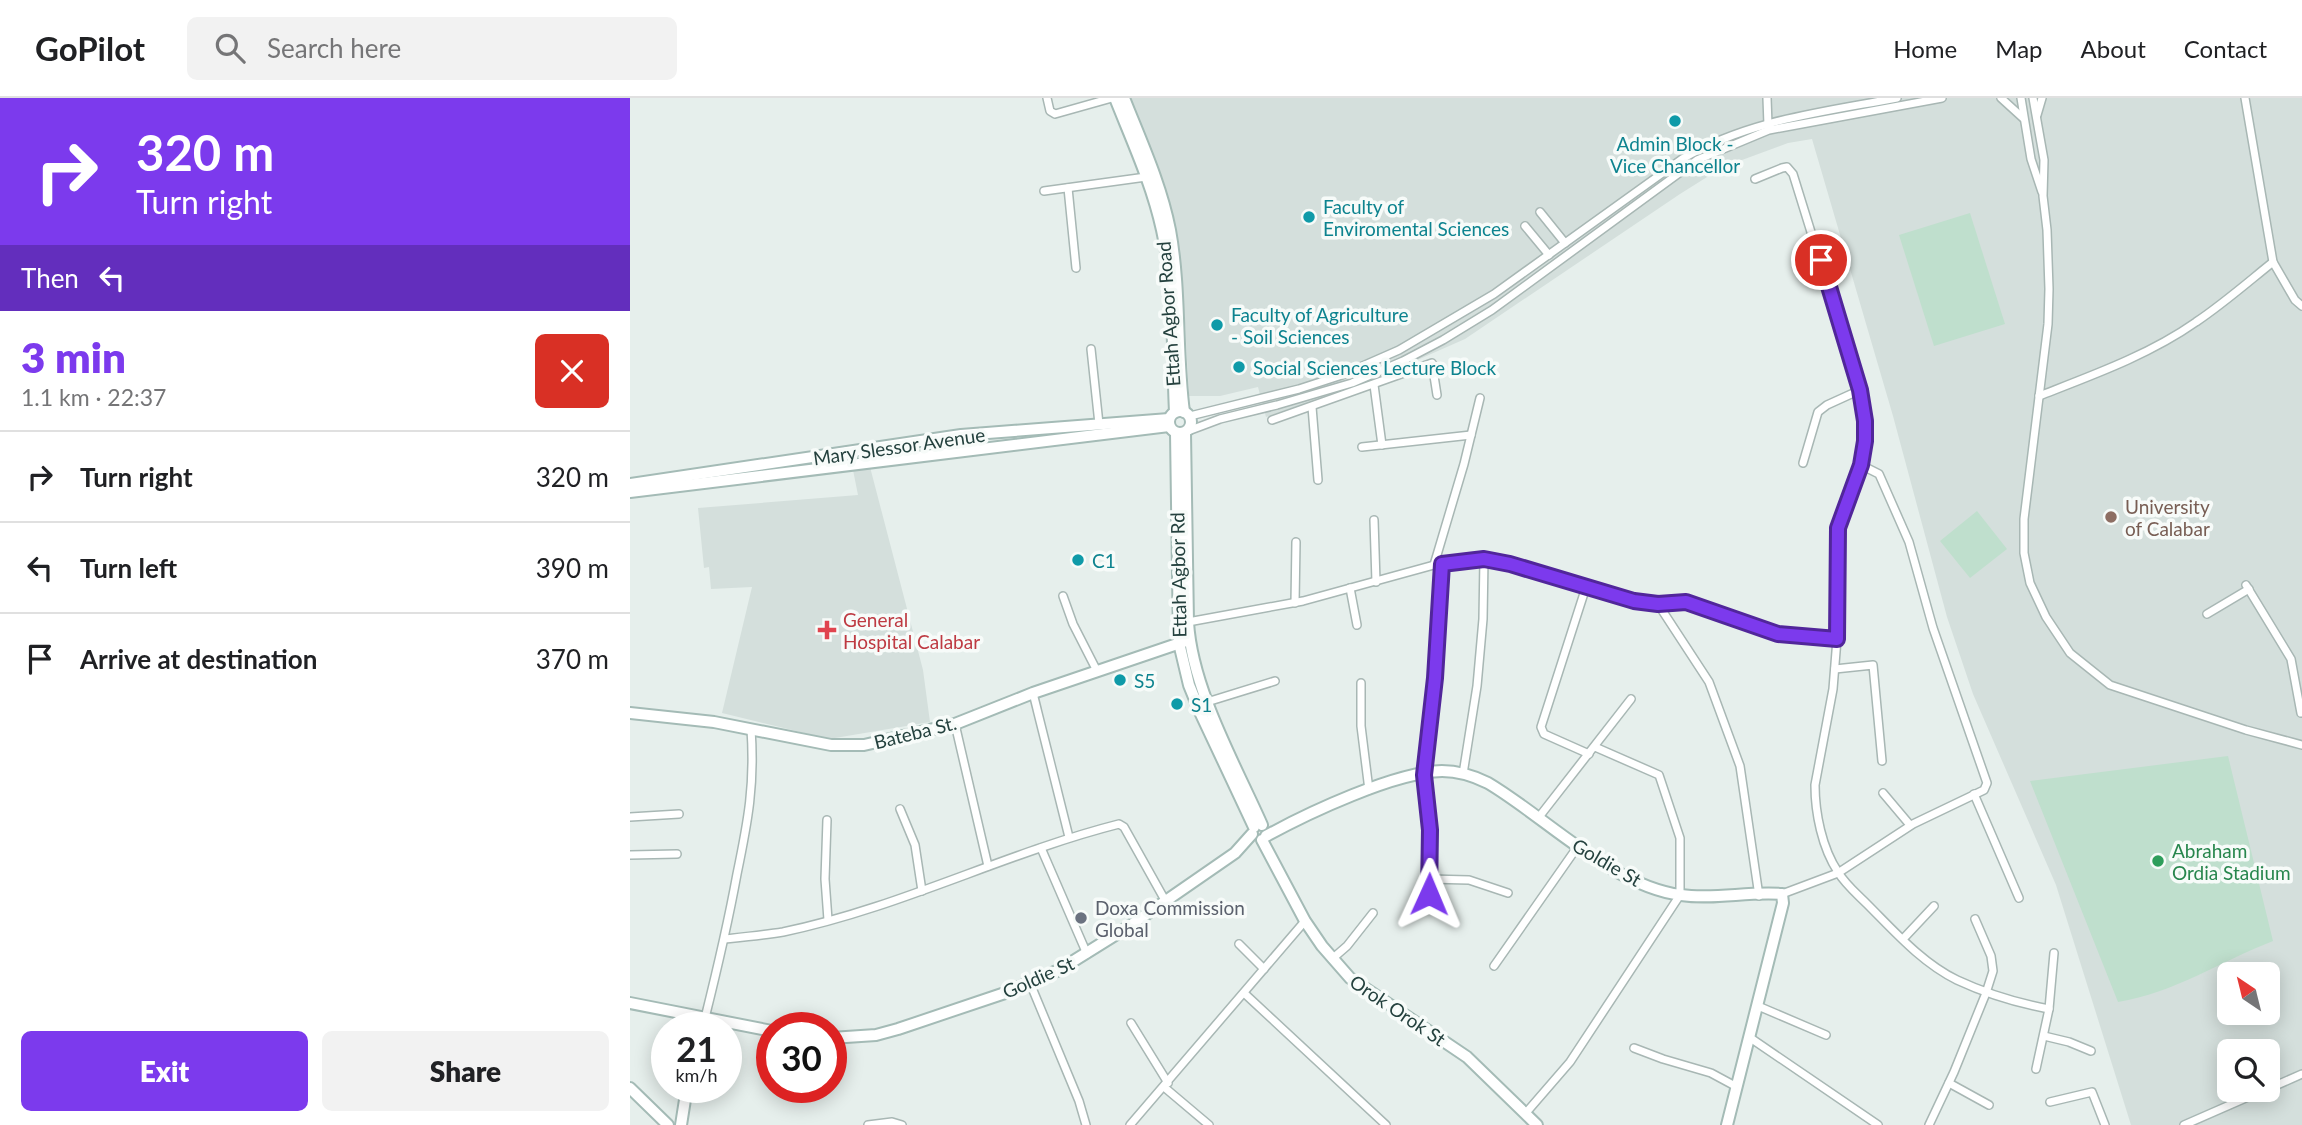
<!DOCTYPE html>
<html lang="en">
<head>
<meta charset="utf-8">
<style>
	:root { --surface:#fff; --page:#f2f2f2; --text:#202124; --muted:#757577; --line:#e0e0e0; --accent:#7c3aed }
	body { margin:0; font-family:Lato,sans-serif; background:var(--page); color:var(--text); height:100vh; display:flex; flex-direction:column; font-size:26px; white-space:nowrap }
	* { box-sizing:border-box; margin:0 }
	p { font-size:23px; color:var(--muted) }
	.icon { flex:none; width:38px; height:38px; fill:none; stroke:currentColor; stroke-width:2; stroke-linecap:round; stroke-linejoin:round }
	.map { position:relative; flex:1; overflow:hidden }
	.side { display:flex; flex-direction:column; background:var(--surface); width:630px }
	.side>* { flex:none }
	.banner { background:#7c3aed; color:#fff; overflow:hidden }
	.needle { width:46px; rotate:325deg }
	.controls { position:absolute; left:1587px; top:864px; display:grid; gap:14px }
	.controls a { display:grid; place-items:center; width:63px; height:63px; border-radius:10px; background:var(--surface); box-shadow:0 4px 18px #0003; font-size:35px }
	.speed { position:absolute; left:21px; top:914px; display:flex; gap:14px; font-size:35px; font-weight:700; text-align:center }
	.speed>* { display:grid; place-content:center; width:91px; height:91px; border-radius:50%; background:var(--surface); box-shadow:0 4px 18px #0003; line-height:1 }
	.speed small { font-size:18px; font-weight:400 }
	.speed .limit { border:10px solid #d22; background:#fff; color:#111 }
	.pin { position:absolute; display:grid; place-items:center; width:60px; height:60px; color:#fff; margin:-30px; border:4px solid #fff; border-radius:50%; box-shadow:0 2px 7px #0007 }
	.me { position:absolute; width:77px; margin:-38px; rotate:1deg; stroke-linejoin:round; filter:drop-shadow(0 0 5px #0008) }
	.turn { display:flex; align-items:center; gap:24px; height:147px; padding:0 21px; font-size:32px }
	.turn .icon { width:91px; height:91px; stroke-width:2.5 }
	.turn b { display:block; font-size:49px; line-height:60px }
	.then { display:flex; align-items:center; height:66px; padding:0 21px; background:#0003; gap:14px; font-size:26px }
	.round { display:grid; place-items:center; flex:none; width:74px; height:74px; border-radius:10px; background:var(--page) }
	.headline { display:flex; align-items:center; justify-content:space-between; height:119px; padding:0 21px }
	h1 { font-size:42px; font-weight:800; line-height:52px; color:var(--accent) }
	.cta { display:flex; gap:14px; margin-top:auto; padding:14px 21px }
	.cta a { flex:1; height:80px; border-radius:10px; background:var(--accent); color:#fff; font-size:28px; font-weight:800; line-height:80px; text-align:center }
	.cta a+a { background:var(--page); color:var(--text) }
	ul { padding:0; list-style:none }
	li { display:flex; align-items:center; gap:21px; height:91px; padding:0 21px; border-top:2px solid var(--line) }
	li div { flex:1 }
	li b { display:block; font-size:26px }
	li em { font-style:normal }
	header { display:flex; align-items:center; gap:42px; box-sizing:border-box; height:98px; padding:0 35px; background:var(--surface); border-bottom:2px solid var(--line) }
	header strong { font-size:33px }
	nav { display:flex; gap:38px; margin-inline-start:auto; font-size:24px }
	.search { width:490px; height:63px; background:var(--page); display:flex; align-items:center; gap:18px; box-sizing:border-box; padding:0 24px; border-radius:10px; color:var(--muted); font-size:26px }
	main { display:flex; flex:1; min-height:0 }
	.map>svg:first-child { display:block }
</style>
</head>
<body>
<header>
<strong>GoPilot</strong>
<div class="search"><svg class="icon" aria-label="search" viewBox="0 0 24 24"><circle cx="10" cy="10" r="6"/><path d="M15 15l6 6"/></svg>Search here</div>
<nav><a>Home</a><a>Map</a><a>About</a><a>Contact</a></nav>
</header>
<main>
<section class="side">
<div class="banner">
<div class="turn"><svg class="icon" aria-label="right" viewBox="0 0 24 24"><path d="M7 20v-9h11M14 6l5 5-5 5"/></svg><div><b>320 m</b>Turn right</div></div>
<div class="then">Then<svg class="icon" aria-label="left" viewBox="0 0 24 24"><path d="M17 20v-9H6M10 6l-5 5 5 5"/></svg></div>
</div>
<div class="headline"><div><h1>3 min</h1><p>1.1 km · 22:37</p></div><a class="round" style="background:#d93025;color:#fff"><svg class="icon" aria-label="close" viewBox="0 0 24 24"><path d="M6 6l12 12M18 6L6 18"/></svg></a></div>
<ul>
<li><svg class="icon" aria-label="right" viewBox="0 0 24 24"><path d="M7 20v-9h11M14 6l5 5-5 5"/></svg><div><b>Turn right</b></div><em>320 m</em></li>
<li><svg class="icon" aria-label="left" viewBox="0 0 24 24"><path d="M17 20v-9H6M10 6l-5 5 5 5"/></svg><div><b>Turn left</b></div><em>390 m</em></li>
<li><svg class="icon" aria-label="arrive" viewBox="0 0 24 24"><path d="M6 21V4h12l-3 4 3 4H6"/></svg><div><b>Arrive at destination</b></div><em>370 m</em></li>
</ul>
<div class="cta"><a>Exit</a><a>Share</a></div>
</section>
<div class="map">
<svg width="1672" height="1027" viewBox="0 0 1672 1027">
	<rect width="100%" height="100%" fill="#e6efec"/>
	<!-- built -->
	<g fill="#d4dfdc" fill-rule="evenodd">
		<path d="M500 0H1672V1027H1501L1426 787 1343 596 1317 519 1263 318 1182 41 1158 45 1093 69 1050 96 835 241 742 282 636 319 628 289 590 298H559L555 224 544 120ZM1600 877H1638V915H1600ZM1600 954H1638V992H1600Z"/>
		<polygon points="240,369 293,572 300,624 199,641 92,615 122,489 81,491 79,469 74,470 68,410 228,397 223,372"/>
	</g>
	<!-- garden -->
	<g fill="#bfdfcd">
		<polygon points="1340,115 1375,226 1304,248 1269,137"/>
		<polygon points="1347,413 1377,451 1340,480 1310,443"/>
		<path d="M1598 658 1643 843C1591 863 1544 895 1488 904L1400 683Z"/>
	</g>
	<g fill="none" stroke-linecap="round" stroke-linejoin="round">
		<!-- street casing -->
		<g stroke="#a8b7b4" stroke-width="10">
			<g id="street">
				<polyline points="417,0 420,13 425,16 482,0"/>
				<polyline points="1137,0 1138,27"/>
				<polyline points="1371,0 1393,20"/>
				<polyline points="1391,0 1401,61 1412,94"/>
				<polyline points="1403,0 1414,62 1413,98 1417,132 1419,191 1418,226 1394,421 1394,455 1400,485 1416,519 1440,555 1480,587 1616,632 1672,647"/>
				<polyline points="1615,0 1643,164 1665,202 1672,208"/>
				<polyline points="1407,17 1412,0"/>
				<path d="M1125 81 1152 70 1157 69 1163 76 1230 292C1233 308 1236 324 1235 341 1233 372 1218 402 1208 431L1207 440V541L1203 591 1185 687C1185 715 1192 750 1208 774 1215 786 1227 796 1237 806 1264 833 1292 865 1327 882 1357 896 1387 905 1419 911"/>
				<polyline points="438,90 446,170"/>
				<polyline points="414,93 516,79"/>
				<polyline points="910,114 935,145"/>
				<polyline points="895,128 919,157"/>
				<polyline points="461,251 469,326"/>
				<polyline points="744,287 752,347"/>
				<path d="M1409 298C1463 277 1519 257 1566 224 1593 206 1618 184 1643 164"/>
				<polyline points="682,309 688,382"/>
				<path d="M560 318 669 291 712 277 769 252 864 196 1052 61C1118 22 1193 14 1267 0"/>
				<polyline points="642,322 802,265 807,297"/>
				<polyline points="558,333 590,321 647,307 722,285 773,263 813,242 862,212 1067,62 1139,32 1312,0"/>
				<polyline points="732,349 841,337"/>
				<polyline points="1173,365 1188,314 1197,307 1230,292"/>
				<polyline points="744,422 746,484"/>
				<polyline points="804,467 834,366 850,300"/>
				<polyline points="1616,487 1661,561 1671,615"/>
				<polyline points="956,489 911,629 914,636 959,656"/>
				<polyline points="720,490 727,527"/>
				<polyline points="433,498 443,526 467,573"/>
				<polyline points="665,505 666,444"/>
				<polyline points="1028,506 1079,584 1110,668 1129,798"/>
				<polyline points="1577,516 1619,491"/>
				<polyline points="558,524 673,503 804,467 844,461 880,466 1004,503 1028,506 1056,504 1148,536 1207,541"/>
				<polyline points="1205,571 1243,567 1252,663"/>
				<polyline points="731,585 731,628 739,692"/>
				<polyline points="403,595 439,739"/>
				<polyline points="577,604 645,583"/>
				<polyline points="325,626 358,768"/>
				<polyline points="833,676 847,588 853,521 854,461"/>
				<polyline points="1253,695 1280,727"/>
				<polyline points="1344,696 1389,800"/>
				<polyline points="270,711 285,747 292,793"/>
				<polyline points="0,719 49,716"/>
				<polyline points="909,719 1001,601"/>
				<polyline points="197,722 195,781 198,822"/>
				<polyline points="411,750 457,856"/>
				<polyline points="0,757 47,756"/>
				<polyline points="799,781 839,782 878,795"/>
				<polyline points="799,796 800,732 794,677 805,580 812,466"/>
				<polyline points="1152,796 1208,775 1283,726 1354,692 1357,685 1303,530 1279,444 1249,376 1231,367"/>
				<path d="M95 841C114 839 134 837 153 834 269 810 375 755 489 726L494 729 536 804"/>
				<polyline points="1273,841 1304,808"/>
				<polyline points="609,846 634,871"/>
				<polyline points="702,861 717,848 743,815"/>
				<polyline points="864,868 948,748"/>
				<polyline points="400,885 449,1003 456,1027"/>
				<polyline points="614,895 756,1027"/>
				<polyline points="1128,908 1196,937"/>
				<path d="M75 920C87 872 98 825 107 776 118 723 125 686 121 631"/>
				<polyline points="501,925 538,985"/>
				<polyline points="1414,938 1439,944 1461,953"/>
				<polyline points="1119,939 1248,1027"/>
				<polyline points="1004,950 1033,961 1081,975 1107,989"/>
				<polyline points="1406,971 1419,911 1424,855"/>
				<polyline points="1319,985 1359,1007"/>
				<polyline points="534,989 579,1027"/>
				<polyline points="1638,991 1672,976"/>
				<polyline points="1420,1004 1462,994 1475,1027"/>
				<polyline points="895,1016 940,964 1050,797 1050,740 1029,677 965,649"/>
				<polyline points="238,1027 262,1024 272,1027"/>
				<polyline points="500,1027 675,823"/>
				<polyline points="1299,1027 1324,974 1356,895 1363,873 1361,858 1345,821"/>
				<polyline points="1554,1027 1634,992"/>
			</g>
		</g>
		<!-- secondary casing -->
		<g stroke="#a4bbb6" stroke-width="14">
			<g id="secondary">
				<path d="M485 0C502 43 522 86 532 132 545 190 542 254 545 314"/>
				<path d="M494 0C511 43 531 86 540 132 551 192 546 253 554 314"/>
				<circle cx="550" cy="324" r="11"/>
				<polyline points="546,335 549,545 559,587 570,614 624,729"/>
				<path d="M555 335 558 524C562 591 605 666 632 727"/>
				<polyline points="0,386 331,337 539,321"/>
				<polyline points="0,394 539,328"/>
				<polyline points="0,615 84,624 201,647 234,647 325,626 403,595 559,542"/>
				<path d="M636 738C678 715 765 674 812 673 828 673 844 678 858 685 917 720 982 788 1051 797 1084 802 1119 793 1152 796L1153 805 1097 1027"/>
				<polyline points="632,742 675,823 692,848 720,880 837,959 907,1027"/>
				<polyline points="0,905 142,933"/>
				<polyline points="201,940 246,937 268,931 375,895 429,872 498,829 605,755 622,736"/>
				<polyline points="0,990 38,1027"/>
				<polyline points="51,1027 57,989"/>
			</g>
		</g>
		<!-- street -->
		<use href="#street" stroke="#fff" stroke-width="7"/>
		<!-- secondary -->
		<use href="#secondary" stroke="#fff" stroke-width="10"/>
	</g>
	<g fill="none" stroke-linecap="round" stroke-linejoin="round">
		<!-- route casing -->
		<g stroke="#51269a" stroke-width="18">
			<polyline id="route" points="799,796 800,732 794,677 805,580 812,466 854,461 880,466 1004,503 1028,506 1056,504 1148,536 1207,541 1208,430 1231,367 1235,343 1235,323 1230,292 1191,162"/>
		</g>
		<!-- route -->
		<use href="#route" stroke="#7c3aed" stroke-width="12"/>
	</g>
	<!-- markers -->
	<g fill="#0f9aa8" stroke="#f7fbf9" stroke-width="2.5">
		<circle cx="1045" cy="23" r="7"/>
		<circle cx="679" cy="119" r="7"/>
		<circle cx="587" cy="227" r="7"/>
		<circle cx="609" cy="269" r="7"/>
		<circle cx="448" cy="462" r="7"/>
		<circle cx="490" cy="582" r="7"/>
		<circle cx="547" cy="606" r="7"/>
	</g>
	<circle fill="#8d6e63" stroke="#f7fbf9" stroke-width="2.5" cx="1481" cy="419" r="7"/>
	<path fill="#e0444e" stroke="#f7fbf9" stroke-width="2.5" d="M193.5 521.5h7v7h7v7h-7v7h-7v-7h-7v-7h7z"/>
	<circle fill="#2e9e5b" stroke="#f7fbf9" stroke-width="2.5" cx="1528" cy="763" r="7"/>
	<circle fill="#6b7280" stroke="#f7fbf9" stroke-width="2.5" cx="451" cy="820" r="7"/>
	<g text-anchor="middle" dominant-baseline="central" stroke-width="7" stroke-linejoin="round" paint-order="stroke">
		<!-- culture labels -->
		<g font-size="19" fill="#0d838f" stroke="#f7fbf9" text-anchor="start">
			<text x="1045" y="45" text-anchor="middle">Admin Block -<tspan x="1045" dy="22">Vice Chancellor</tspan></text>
			<text x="693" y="108">Faculty of<tspan x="693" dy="22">Enviromental Sciences</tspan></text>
			<text x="601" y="216">Faculty of Agriculture<tspan x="601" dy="22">- Soil Sciences</tspan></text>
			<text x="623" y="269">Social Sciences Lecture Block</text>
			<text x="462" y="462">C1</text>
			<text x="504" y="582">S5</text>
			<text x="561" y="606">S1</text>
		</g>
		<!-- street labels -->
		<g font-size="19" fill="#24413e" stroke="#f7fbf9">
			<text transform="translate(538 216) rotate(-94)">Ettah Agbor Road</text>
			<text transform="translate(269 348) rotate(-8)">Mary Slessor Avenue</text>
			<text transform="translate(548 477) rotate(-91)">Ettah Agbor Rd</text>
			<text transform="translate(285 634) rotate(-14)">Bateba St.</text>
			<text transform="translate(977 764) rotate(30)">Goldie St</text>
			<text transform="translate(408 879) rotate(-24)">Goldie St</text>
			<text transform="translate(768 912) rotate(34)">Orok Orok St</text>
		</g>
		<!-- education labels -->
		<g font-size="19" fill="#785e54" stroke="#f7fbf9" text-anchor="start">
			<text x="1495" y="408">University<tspan x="1495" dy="22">of Calabar</tspan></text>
		</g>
		<!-- health labels -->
		<g font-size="19" fill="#be3a42" stroke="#f7fbf9" text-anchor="start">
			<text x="213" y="521">General<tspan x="213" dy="22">Hospital Calabar</tspan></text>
		</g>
		<!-- leisure labels -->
		<g font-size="19" fill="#27864d" stroke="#f7fbf9" text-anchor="start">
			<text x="1542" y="752">Abraham<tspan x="1542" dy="22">Ordia Stadium</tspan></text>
		</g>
		<!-- worship labels -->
		<g font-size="19" fill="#5b616d" stroke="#f7fbf9" text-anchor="start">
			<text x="465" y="809">Doxa Commission<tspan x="465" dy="22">Global</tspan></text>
		</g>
	</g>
</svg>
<div class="controls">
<a><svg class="needle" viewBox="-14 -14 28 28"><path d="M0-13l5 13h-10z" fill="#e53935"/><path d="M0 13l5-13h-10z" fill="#757577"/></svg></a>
<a><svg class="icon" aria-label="search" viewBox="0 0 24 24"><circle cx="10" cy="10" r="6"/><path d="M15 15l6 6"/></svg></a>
</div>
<div class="speed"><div>21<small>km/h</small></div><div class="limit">30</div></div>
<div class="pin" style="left:1191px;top:162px;background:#d93025"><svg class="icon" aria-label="arrive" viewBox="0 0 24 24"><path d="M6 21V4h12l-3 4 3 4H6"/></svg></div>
<svg class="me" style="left:799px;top:796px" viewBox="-20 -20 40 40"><path d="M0-17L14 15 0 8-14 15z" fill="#7c3aed" stroke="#fff" stroke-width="4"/></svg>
</div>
</main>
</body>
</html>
